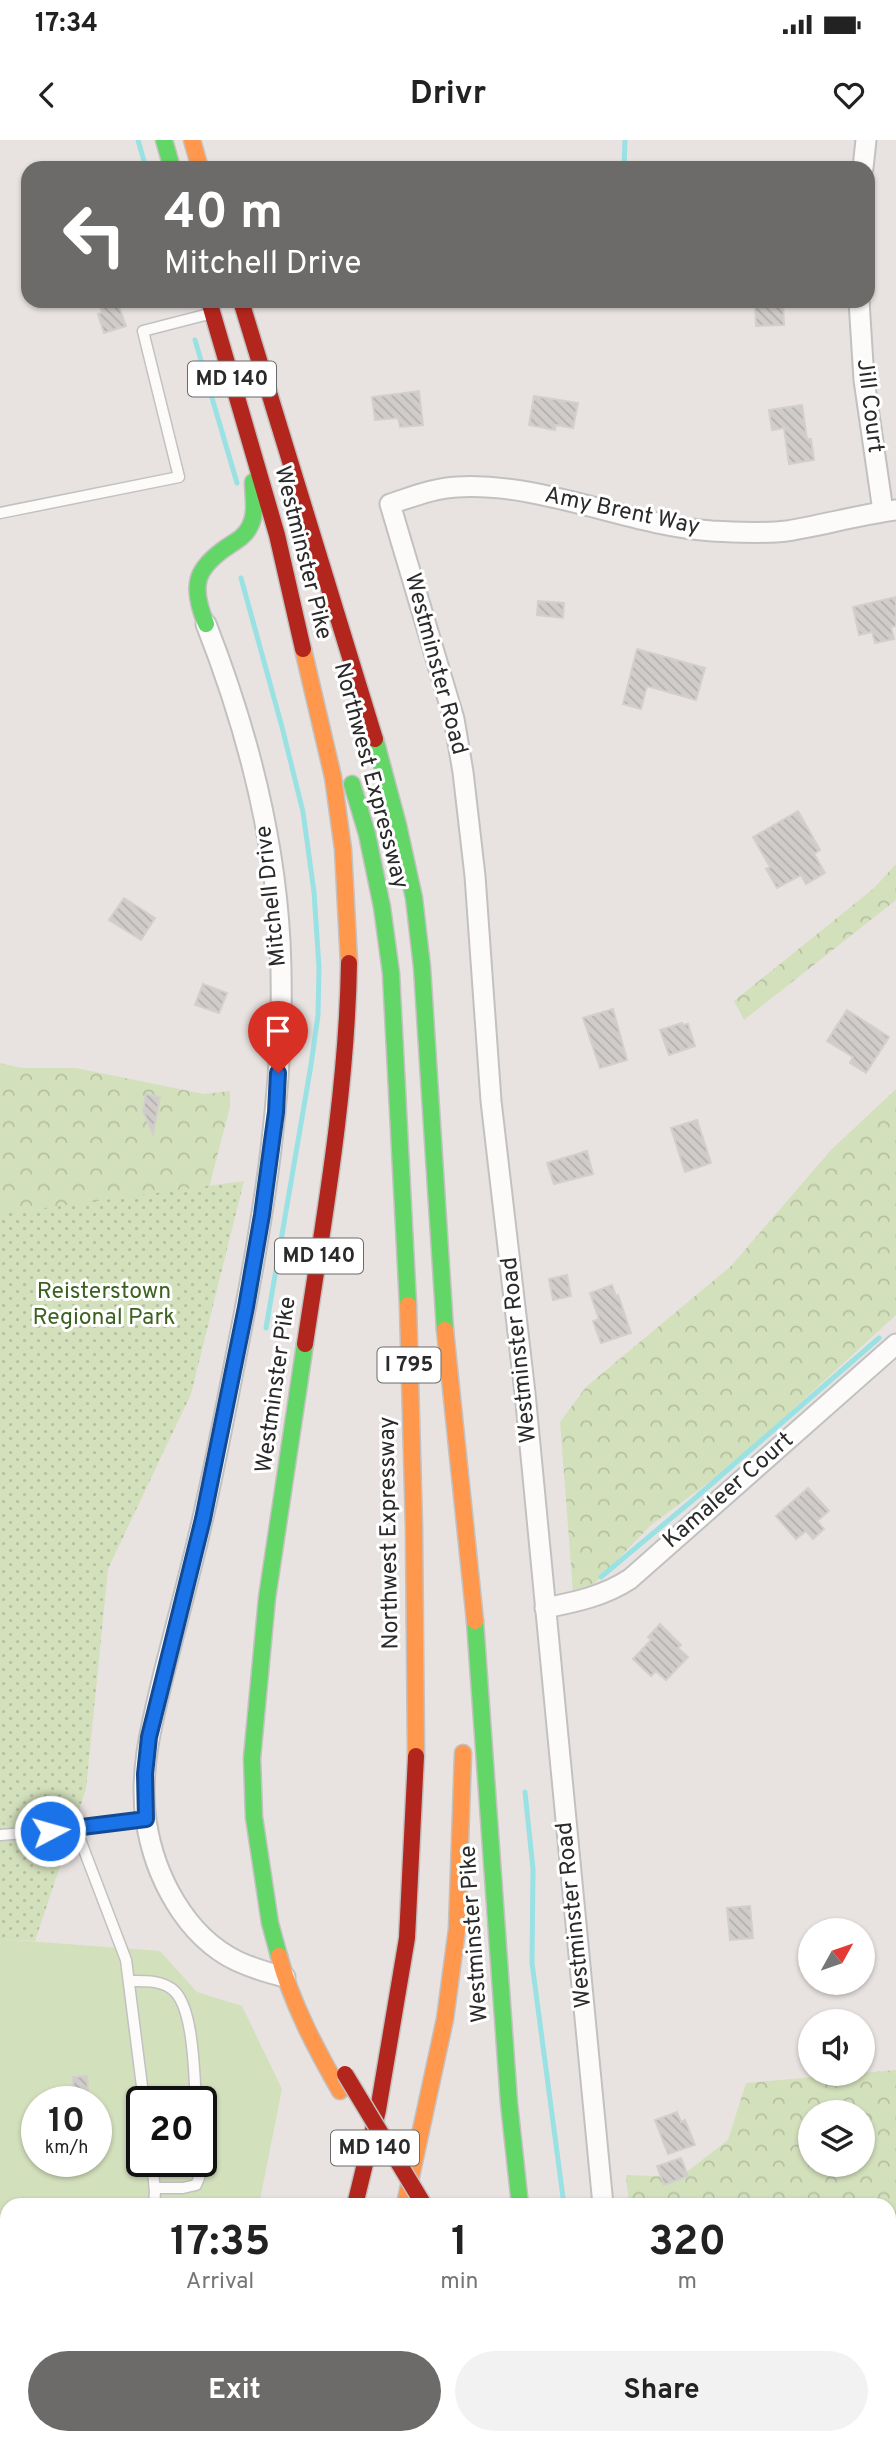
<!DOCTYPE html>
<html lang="en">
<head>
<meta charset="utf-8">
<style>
	:root { --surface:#fff; --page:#f2f2f2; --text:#222; --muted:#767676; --accent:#6c6b6a }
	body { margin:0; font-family:Overpass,sans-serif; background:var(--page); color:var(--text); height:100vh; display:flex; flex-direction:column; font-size:26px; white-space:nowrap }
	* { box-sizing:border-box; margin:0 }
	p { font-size:23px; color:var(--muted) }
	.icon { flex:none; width:38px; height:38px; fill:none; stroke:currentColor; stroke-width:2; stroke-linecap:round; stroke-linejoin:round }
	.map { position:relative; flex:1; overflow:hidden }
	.sheet { position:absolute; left:0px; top:2058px; width:896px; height:247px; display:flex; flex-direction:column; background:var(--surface); border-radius:21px 21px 0 0; box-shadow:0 2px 5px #0004 }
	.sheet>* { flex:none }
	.top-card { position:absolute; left:21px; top:21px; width:854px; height:147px; border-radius:21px; box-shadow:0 2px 5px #0004; background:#6c6b6a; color:#fff; overflow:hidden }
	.needle { width:46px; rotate:50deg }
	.fabs { position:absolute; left:798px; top:1778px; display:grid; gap:14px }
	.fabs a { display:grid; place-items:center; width:77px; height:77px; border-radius:50%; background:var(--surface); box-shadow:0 2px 5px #0004; font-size:35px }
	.speed { position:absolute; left:21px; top:1946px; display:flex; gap:14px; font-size:35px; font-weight:700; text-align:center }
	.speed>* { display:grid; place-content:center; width:91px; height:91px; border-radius:50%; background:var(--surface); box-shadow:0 2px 5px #0004; line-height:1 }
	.speed small { font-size:18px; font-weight:400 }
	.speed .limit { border:4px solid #111; border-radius:10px; background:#fff; color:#111 }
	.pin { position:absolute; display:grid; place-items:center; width:60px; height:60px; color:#fff; margin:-72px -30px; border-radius:50% 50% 50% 0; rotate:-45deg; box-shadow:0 0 7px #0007 }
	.pin .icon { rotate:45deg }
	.me { position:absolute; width:77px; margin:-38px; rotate:84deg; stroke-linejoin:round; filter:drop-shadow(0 0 5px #0008) }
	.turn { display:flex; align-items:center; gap:24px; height:147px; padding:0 28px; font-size:32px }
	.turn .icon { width:91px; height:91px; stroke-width:2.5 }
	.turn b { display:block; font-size:49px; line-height:60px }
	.eta { display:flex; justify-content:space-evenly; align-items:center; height:119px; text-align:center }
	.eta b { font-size:42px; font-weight:700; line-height:49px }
	.action { display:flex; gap:14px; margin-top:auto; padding:14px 28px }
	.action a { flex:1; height:80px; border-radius:42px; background:var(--accent); color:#fff; font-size:28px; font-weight:700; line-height:80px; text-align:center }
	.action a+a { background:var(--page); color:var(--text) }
	.status { display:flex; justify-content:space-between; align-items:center; height:49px; padding:0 35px; background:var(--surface); direction:ltr }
	.status svg { height:19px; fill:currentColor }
	header { display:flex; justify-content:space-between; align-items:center; height:91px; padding:0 28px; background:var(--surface); font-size:32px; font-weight:700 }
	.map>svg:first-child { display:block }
</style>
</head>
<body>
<div class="status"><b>17:34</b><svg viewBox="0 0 49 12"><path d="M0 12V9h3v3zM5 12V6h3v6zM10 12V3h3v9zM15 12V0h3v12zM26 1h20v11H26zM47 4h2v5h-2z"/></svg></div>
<header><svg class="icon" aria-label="back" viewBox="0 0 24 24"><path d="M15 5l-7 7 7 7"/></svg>Drivr<svg class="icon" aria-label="heart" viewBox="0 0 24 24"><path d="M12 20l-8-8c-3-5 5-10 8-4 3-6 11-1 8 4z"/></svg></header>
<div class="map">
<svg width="896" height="2304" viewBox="0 0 896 2304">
	<defs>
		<pattern id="forest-crowns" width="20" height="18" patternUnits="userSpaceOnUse" patternTransform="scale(1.75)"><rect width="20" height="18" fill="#d3e0bc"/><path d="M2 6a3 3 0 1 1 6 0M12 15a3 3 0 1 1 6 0" fill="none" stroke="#b5c0a2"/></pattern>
		<pattern id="park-dots" width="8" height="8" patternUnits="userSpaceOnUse" patternTransform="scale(1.75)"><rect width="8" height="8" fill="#d3e0bc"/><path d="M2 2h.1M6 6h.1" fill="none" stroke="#b5c0a2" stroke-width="1.8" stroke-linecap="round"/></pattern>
		<pattern id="building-back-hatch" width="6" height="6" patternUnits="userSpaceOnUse" patternTransform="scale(1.75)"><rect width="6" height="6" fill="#cfccca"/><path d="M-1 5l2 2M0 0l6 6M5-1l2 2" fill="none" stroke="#b2afae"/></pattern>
	</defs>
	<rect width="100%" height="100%" fill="#e8e3e0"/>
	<!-- grass -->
	<path fill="#d3e0bc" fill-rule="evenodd" d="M0 1799 160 1811 197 1852 242 1866 282 1949 259 2065H7V2298H228L227 2304H0ZM37 1962H96V2021H37ZM142 1962H201V2021H142Z"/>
	<!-- forest -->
	<g fill="url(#forest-crowns)" fill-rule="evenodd">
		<polygon points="896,724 896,760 744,880 734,861 874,748"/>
		<polygon points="0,923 22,928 76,928 204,954 230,951 230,967 193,1109 0,1280"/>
		<polygon points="896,949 896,1175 731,1326 651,1385 574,1465 560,1282 586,1247 731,1126 831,1010"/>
		<path d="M896 1930V2141H889V2065H629L626 2035 680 2037 728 2000 746 1943ZM810 1972H863V2025H810Z"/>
	</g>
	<!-- park -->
	<polygon fill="url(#park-dots)" points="244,1041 191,1254 108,1429 86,1649 35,1801 0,1799 0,1074"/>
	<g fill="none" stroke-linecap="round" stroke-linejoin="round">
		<!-- stream -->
		<g stroke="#9ae1e4" stroke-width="5">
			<polyline points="138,0 146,28"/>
			<polyline points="624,28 625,0"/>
			<polyline points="195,200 237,343"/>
			<polyline points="241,438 282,587 303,672 314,752 319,828 318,875 311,925 266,1188"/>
			<polyline points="601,1437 694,1359 879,1198"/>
			<polyline points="525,1652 533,1729 532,1823 564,2065"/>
			<polyline points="889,2100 896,2099"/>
		</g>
	</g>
	<!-- building -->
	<g fill="url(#building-back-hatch)" stroke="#d3cfcc" stroke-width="2">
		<polygon points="99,161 117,161 126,186 104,193 98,174 102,173"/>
		<polygon points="755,161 783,161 784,185 756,186"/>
		<polygon points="419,251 423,285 400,287 398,278 375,280 372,257"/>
		<polygon points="534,256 578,263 573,288 556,285 555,290 529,285"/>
		<polygon points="802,265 807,299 811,299 814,320 789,324 784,288 772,290 769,270"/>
		<polygon points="896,457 896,486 891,487 894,499 875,503 872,492 859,495 853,467"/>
		<polygon points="538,461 564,463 563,478 537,475"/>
		<polygon points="637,509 705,528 696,560 647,546 641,569 623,564"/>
		<polygon points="798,671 820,710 814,714 825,733 806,744 801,735 777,748 766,729 770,727 753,697"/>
		<polygon points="124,758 155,778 141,800 109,780"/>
		<polygon points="203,844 227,853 219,873 195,865"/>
		<polygon points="613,869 627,920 600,928 583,878"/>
		<polygon points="847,870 889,897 866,933 850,923 853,917 827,901"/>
		<polygon points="682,883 683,885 688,884 695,906 669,915 660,890"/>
		<polygon points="146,954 160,957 153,994 143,971"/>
		<polygon points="697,980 711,1023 685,1032 671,988"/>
		<polygon points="587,1011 593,1034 554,1044 547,1023"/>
		<polygon points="567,1135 571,1156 553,1160 549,1139"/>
		<polygon points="612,1145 616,1156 618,1155 631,1193 601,1203 593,1181 599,1179 590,1153"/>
		<polygon points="808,1348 829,1371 817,1381 824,1389 813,1399 806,1391 796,1399 776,1376"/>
		<polygon points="660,1484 681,1505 678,1508 688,1517 666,1540 656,1531 651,1536 633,1519 651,1500 648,1497"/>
		<polygon points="750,1766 753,1798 730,1800 727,1768"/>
		<polygon points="87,1936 89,1962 74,1962 73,1937"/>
		<polygon points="677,1972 681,1982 685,1980 695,2005 668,2014 655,1980"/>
		<polygon points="681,2018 688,2036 664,2045 657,2026"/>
	</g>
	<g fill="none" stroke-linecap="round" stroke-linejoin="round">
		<!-- lane casing -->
		<g stroke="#c2c1c1" stroke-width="13">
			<g id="lane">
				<polyline points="0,373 179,337 143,191 205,175"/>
				<polyline points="76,1689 126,1820 144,1962"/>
				<polyline points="0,1695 76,1689 146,1679"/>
				<path d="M129 1841C144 1841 160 1840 172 1849 194 1865 194 1935 196 1962"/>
				<polyline points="152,2021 155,2052 154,2065"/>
				<polyline points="155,2048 183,2048 196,2045 199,2038 201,2021"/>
				<polyline points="0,2094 7,2093"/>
			</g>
		</g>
		<!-- street casing -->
		<g stroke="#c2c1c1" stroke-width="23">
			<g id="street">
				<polyline points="863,28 866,0"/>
				<polyline points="859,161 864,240 883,371"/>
				<path d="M206 484C246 586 274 691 280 801 287 939 264 1076 237 1211 226 1268 215 1325 202 1382 190 1434 176 1485 163 1537 152 1583 139 1631 146 1680 154 1735 185 1796 237 1821 252 1828 269 1833 285 1837"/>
				<path d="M545 1468C576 1462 604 1456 630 1439L896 1204"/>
				<path d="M603 2065 525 1253 491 961 475 736 463 632 454 579 390 364C412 357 434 348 457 347 544 342 626 385 712 391 736 392 763 394 787 391 823 385 859 375 896 370"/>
				<polyline points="630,2298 631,2304"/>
			</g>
		</g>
		<!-- fast casing -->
		<g stroke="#c4c2c1" stroke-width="19">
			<g id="fast">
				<polyline points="164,0 172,28"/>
				<path d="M206 484C190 445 195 428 230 405 238 400 246 395 250 386 257 373 253 356 253 342"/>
				<polyline points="375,599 398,685 414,758 422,827 445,1190"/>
				<polyline points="352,644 367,694 382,767 391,833 408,1165"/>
				<polyline points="475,1481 509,1963 520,2065"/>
				<polyline points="279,1816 270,1783 254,1677 252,1618 267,1458 305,1204"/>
				<polyline points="556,2298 561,2304"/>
				<polyline points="294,2304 296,2298"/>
				<polyline points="346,2304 348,2298"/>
			</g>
		</g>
		<!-- slow casing -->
		<g stroke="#c4c2c1" stroke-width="19">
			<g id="slow">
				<polyline points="192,0 200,28"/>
				<polyline points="303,509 333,637 343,709 349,823"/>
				<polyline points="408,1165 414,1388 416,1616"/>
				<polyline points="445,1190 475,1481"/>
				<path d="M279 1816C292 1864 316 1909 340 1951"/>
				<polyline points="405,2064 445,1879 457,1789 463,1613"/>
				<polyline points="601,2298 604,2304"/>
			</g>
		</g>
		<!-- jam casing -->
		<g stroke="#c4c2c1" stroke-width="19">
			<g id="jam">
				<polyline points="209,161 277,395 303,509"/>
				<polyline points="241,161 375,599"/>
				<path d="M305 1204C324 1078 347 951 349 823"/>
				<polyline points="355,2065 378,1970 407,1798 416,1616"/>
			</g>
		</g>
		<!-- lane -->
		<use href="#lane" stroke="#fcfbfa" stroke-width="10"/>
		<!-- street -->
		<use href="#street" stroke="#fcfbfa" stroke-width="19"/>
		<!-- fast -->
		<use href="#fast" stroke="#63d668" stroke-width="16"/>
		<!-- slow -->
		<use href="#slow" stroke="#ff974d" stroke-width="16"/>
		<!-- jam -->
		<use href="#jam" stroke="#b3261e" stroke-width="16"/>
		<!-- jam-bridge casing -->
		<g stroke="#c4c2c1" stroke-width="19" stroke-linecap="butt">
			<polyline id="jam-bridge" points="345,1934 424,2065"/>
		</g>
		<!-- jam-bridge -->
		<use href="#jam-bridge" stroke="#b3261e" stroke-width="16"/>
	</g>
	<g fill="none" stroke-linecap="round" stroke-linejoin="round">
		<!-- route casing -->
		<g stroke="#114b97" stroke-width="18">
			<polyline id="route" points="50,1691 146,1679 145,1634 149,1597 203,1379 246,1167 262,1075 276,972 278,933"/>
		</g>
		<!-- route -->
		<use href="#route" stroke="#1a73e8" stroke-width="12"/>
	</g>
	<g text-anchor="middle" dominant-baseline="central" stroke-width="6" stroke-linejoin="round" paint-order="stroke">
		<!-- shield labels -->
		<g fill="#fff" stroke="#6a6a6a" stroke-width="2">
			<rect x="188" y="221.5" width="88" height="35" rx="5"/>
			<rect x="275" y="1098.5" width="88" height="35" rx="5"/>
			<rect x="377.5" y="1207.5" width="63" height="35" rx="5"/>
			<rect x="331" y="1990.5" width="88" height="35" rx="5"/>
		</g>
		<g font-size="21" font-weight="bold" fill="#2a2a2a">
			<text x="232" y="239">MD 140</text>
			<text x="319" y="1116">MD 140</text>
			<text x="409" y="1225">I 795</text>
			<text x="375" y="2008">MD 140</text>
		</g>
		<!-- street labels -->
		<g font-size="23" fill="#2a2a2a" stroke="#fff">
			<text transform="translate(869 266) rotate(83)">Jill Court</text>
			<text transform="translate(622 372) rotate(12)">Amy Brent Way</text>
			<text transform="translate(302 413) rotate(76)">Westminster Pike</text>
			<text transform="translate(435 524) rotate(75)">Westminster Road</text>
			<text transform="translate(370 636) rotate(75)">Northwest Expressway</text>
			<text transform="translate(272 756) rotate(-96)">Mitchell Drive</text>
			<text transform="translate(520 1210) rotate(-96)">Westminster Road</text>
			<text transform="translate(277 1245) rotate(-82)">Westminster Pike</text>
			<text transform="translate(729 1351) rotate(-41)">Kamaleer Court</text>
			<text transform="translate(390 1393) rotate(-91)">Northwest Expressway</text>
			<text transform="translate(575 1775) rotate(-96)">Westminster Road</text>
			<text transform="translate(475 1794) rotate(-94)">Westminster Pike</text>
		</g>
		<!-- park labels -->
		<g font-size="23" fill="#3c6220" stroke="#fff">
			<text x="104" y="1152">Reisterstown<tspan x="104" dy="26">Regional Park</tspan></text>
		</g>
	</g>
</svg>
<div class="fabs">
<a><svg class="needle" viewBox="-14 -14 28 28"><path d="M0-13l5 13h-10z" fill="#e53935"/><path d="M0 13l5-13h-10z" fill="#767676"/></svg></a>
<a><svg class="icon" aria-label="sound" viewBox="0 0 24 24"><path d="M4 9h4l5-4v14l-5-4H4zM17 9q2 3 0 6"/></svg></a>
<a><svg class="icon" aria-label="layers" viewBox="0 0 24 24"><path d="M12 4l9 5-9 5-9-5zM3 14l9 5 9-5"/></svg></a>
</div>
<div class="speed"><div>10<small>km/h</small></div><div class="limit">20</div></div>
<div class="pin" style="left:278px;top:933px;background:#d93025"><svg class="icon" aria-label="arrive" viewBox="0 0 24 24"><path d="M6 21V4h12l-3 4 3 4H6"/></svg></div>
<svg class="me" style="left:50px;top:1691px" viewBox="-20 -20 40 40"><circle r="17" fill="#1a73e8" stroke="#fff" stroke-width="3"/><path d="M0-11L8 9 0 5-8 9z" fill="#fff"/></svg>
<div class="top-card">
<div class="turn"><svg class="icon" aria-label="left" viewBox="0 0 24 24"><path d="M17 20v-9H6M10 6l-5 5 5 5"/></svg><div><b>40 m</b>Mitchell Drive</div></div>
</div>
<section class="sheet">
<div class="eta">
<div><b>17:35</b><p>Arrival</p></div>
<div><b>1</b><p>min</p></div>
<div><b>320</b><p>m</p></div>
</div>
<div class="action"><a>Exit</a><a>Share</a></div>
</section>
</div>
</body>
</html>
